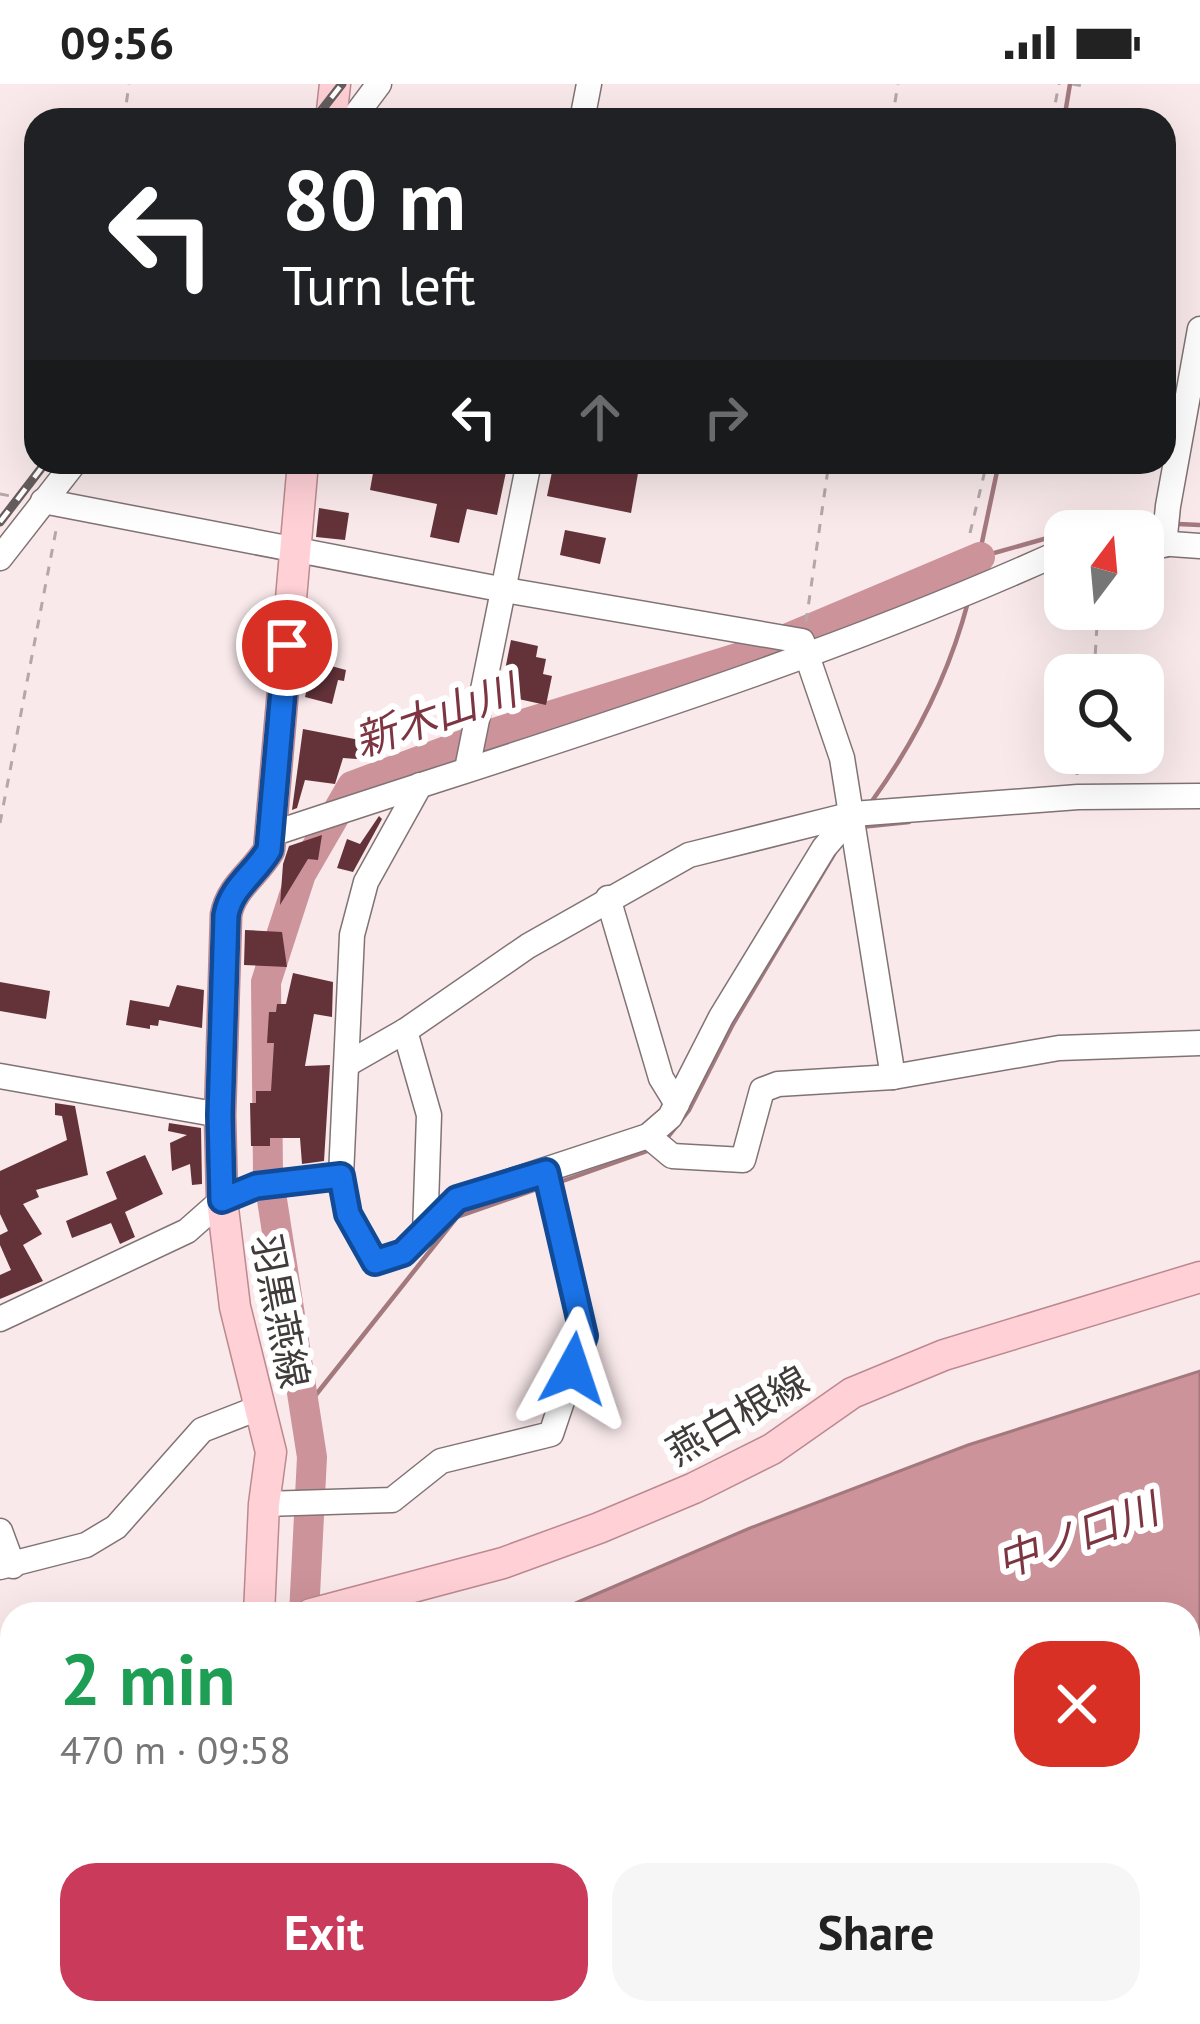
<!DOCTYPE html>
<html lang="en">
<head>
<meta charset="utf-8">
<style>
	:root { --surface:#fff; --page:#f6f6f6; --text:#222; --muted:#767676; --accent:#c93a5b }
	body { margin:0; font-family:"PT Sans","Noto Sans JP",sans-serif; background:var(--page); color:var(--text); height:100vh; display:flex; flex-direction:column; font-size:45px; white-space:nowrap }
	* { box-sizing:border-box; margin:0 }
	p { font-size:39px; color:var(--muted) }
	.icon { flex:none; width:66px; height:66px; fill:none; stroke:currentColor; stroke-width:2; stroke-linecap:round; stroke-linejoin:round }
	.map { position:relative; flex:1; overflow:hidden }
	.details { position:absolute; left:0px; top:1518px; width:1200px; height:423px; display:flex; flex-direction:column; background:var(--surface); border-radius:36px 36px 0 0; box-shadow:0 12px 48px #0002 }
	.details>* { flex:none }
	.hud { position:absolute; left:24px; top:24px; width:1152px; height:366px; border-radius:36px; box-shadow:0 12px 48px #0002; background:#202124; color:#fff; overflow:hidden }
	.needle { width:78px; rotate:16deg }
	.buttons { position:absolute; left:1044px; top:426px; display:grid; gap:24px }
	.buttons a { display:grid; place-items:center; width:120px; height:120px; border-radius:24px; background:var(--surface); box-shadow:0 12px 48px #0002; font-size:60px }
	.pin { position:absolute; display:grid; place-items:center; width:102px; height:102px; color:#fff; margin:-51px; border:6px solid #fff; border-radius:50%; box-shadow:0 3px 12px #0007 }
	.me { position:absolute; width:132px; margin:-66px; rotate:5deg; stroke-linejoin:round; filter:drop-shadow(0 0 9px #0008) }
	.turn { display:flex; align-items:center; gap:42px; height:252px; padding:0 60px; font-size:54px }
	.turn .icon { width:156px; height:156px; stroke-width:2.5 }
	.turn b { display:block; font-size:84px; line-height:102px }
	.lanes { display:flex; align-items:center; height:114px; padding:0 60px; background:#0003; justify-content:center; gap:60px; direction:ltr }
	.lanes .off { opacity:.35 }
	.round { display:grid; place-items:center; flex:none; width:126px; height:126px; border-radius:36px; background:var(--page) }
	.headline { display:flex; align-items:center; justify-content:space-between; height:204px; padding:0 60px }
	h1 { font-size:72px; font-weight:700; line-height:90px; color:#1e9e55 }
	.action { display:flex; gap:24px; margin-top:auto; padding:24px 60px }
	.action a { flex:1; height:138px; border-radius:36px; background:var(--accent); color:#fff; font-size:48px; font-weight:700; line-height:138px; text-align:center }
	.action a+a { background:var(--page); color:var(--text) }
	.status { display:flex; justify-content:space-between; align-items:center; height:84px; padding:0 60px; background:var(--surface); direction:ltr }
	.status svg { height:33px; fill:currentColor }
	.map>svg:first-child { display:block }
</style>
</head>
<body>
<div class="status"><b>09:56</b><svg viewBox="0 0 49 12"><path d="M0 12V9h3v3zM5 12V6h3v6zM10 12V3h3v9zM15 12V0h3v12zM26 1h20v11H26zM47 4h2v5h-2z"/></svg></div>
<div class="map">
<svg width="1200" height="1940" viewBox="0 0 1200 1940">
	<rect width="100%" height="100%" fill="#f9e9eb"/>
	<!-- water -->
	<g fill="#cd939a" stroke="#a3797e" stroke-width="3">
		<polygon points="1200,1287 1200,1669 1188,1673 1188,1530 550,1530 750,1444 968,1361"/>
		<polygon points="12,1756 12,1929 617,1929 594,1940 0,1940 0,1762"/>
	</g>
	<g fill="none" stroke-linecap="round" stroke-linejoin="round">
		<!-- stream -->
		<g stroke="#a3797e" stroke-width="4.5">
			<polyline points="1064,36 1070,0"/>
			<polyline points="1178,440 1200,441"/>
			<polyline points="1071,447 1102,438 1160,439"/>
			<polyline points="980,473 1065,449"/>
			<polyline points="974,496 999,378"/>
			<path d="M872 717C916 656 949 590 968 518"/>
			<polyline points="861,743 909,738"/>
			<polyline points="667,1054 689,1026 733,940 834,770"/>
			<polyline points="557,1099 653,1065"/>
			<polyline points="307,1322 457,1133 540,1104"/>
		</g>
		<!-- river -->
		<polyline stroke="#cd939a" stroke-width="30" points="304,1530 312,1373 268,1090 266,898 301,790 352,702 497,648 750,570 980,473"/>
	</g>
	<!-- building -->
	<g fill="#64333a">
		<polygon points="375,378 454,378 506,388 497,431 467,425 459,459 430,453 437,420 370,406"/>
		<polygon points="554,378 640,378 631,429 547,412"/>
		<polygon points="319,424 349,429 345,456 316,453"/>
		<polygon points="565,446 606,454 600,480 560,471"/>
		<polygon points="511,556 538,562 536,573 546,575 543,590 552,592 546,621 500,611"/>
		<polygon points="305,575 346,586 344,597 338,596 332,620 305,613 310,591 304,590"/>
		<polygon points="303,645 375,659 371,676 343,674 335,700 305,696 297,724 292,726"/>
		<polygon points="379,732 382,735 353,788 337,784 347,755 360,760"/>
		<polygon points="322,751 318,776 308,775 280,821 283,780 289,762"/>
		<polygon points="245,846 282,848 287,883 244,881"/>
		<polygon points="293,889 333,898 332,933 314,930 305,982 330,981 324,1077 302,1080 300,1054 270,1054 270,1062 251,1062 250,1019 256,1019 256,1007 271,1007 274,959 267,959 269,928 276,928 277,920 286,920"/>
		<polygon points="0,898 50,907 46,935 0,927"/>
		<polygon points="177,901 204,906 202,944 159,936 158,942 150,941 150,945 126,941 130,916 169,923"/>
		<polygon points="55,1019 75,1022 88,1091 36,1106 39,1113 23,1120 42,1150 23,1161 43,1197 0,1215 0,1191 11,1186 0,1161 0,1151 8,1147 0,1130 0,1087 67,1056 62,1032 55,1031"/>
		<polygon points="169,1039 201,1044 202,1100 192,1101 190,1080 172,1087 170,1059 187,1051 168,1047"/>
		<polygon points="145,1071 163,1110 125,1128 135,1153 120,1160 111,1139 72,1154 66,1137 117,1115 106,1088"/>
	</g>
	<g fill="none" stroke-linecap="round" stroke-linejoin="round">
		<!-- minor casing -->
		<g stroke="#817374" stroke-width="27">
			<g id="minor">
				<polyline points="352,36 379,0"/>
				<polyline points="582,36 589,0"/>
				<polyline points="43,417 505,506 802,557 842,674 893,993"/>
				<polyline points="1143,458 1200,462"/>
				<polyline points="1164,461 1168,422 1200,245"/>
				<polyline points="0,474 75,378"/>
				<polyline points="467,685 529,378"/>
				<polyline points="420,701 366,798 352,851 341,1092 348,1130 375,1178 403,1169 457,1115 648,1052 670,1033 721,933 824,764 853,730"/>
				<path d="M269 751C536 662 808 583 1065 466"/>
				<polyline points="608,814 661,994 677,1020"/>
				<polyline points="405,947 429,1031 425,1150"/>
				<polyline points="349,979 405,947 528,862 689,771 853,730 1078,713 1200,712"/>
				<polyline points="0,992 220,1031"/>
				<polyline points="648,1052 672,1072 743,1076 762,1006 778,1000 893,993 1059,964 1200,959"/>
				<polyline points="0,1235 187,1147 222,1116 256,1102 341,1092"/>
				<polyline points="264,1420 392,1416 441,1377 551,1350 584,1252 546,1088"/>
				<polyline points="0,1447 13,1482"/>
				<polyline points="0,1483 86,1461 116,1443 202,1346 261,1323"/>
			</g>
		</g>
		<!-- major casing -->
		<g stroke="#bc898f" stroke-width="33">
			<g id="major">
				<polyline points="331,36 335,0"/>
				<path d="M259 1530 264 1420 271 1368 235 1223 222 1116 220 1031 226 831C231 803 255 790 269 766L303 378"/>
				<polyline points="311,1530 503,1479 599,1444 694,1404 772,1365 852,1309 944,1271 1200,1193"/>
				<polyline points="0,1689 12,1685"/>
			</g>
		</g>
		<!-- path -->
		<g stroke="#b3a7a8" stroke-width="3" stroke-dasharray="9 9" stroke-linecap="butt">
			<polyline points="1072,0 1083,2"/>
			<polyline points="124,36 129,0"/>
			<polyline points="892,36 898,0"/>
			<polyline points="1052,36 1059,0"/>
			<polyline points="0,410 22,414"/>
			<polyline points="970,449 987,378"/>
			<polyline points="806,538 829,378"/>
			<polyline points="1075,591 1075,580 1095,574 1098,525"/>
			<polyline points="1077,669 1077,691"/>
			<polyline points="0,739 57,441"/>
			<polyline points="1188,1732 1200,1729"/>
			<polyline points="924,1929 932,1940"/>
		</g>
		<!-- minor -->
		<use href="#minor" stroke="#fff" stroke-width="24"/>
		<!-- major -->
		<use href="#major" stroke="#ffd1d7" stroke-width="30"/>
		<!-- rail casing -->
		<g stroke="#645c5d" stroke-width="9">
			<g id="rail">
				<polyline points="314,36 342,0"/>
				<polyline points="0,438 46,378"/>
			</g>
		</g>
		<!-- rail -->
		<use href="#rail" stroke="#fff" stroke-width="4.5" stroke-dasharray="14" stroke-linecap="butt"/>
	</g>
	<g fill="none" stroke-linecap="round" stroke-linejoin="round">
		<!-- route casing -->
		<g stroke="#114b97" stroke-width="30">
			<path id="route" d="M287 561 269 766C255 790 231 803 226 831L220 1031 222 1116 256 1102 341 1092 348 1130 375 1178 403 1169 457 1115 546 1088 584 1252 573 1285"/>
		</g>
		<!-- route -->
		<use href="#route" stroke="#1a73e8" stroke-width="21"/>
	</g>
	<g text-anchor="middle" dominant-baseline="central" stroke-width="12" stroke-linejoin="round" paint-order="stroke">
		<!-- street labels -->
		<g font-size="39" fill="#413b3b" stroke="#fff">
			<text transform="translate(281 1227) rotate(79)">羽黒燕線</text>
			<text transform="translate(737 1331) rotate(-30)">燕白根線</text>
		</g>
		<!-- water labels -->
		<g font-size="42" font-style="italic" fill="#7d3542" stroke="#fff">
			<text transform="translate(435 631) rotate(-19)">新木山川</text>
			<text transform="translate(1077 1451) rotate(-20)">中ノ口川</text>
		</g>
	</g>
</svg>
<div class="buttons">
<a><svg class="needle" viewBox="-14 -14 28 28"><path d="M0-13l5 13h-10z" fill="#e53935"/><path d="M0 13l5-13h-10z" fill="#767676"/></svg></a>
<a><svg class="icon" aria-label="search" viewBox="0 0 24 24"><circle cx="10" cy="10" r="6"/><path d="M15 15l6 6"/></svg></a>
</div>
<div class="pin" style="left:287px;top:561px;background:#d93025"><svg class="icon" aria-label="arrive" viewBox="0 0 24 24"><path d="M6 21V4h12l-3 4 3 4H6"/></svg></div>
<svg class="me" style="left:573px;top:1285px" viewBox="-20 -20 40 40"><path d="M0-17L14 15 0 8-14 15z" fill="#1a73e8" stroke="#fff" stroke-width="4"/></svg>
<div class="hud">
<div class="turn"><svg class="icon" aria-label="left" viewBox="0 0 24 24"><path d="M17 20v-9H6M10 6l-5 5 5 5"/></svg><div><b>80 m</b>Turn left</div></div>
<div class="lanes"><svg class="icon" aria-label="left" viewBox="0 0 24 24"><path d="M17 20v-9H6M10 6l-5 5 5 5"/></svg><svg class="icon off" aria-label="ahead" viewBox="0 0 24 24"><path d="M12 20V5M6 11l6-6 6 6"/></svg><svg class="icon off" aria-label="right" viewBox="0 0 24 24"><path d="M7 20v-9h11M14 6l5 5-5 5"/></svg></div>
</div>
<section class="details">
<div class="headline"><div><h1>2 min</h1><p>470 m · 09:58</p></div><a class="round" style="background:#d93025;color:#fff"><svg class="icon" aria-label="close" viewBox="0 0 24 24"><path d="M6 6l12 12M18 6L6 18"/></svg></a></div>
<div class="action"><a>Exit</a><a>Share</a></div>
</section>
</div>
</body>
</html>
